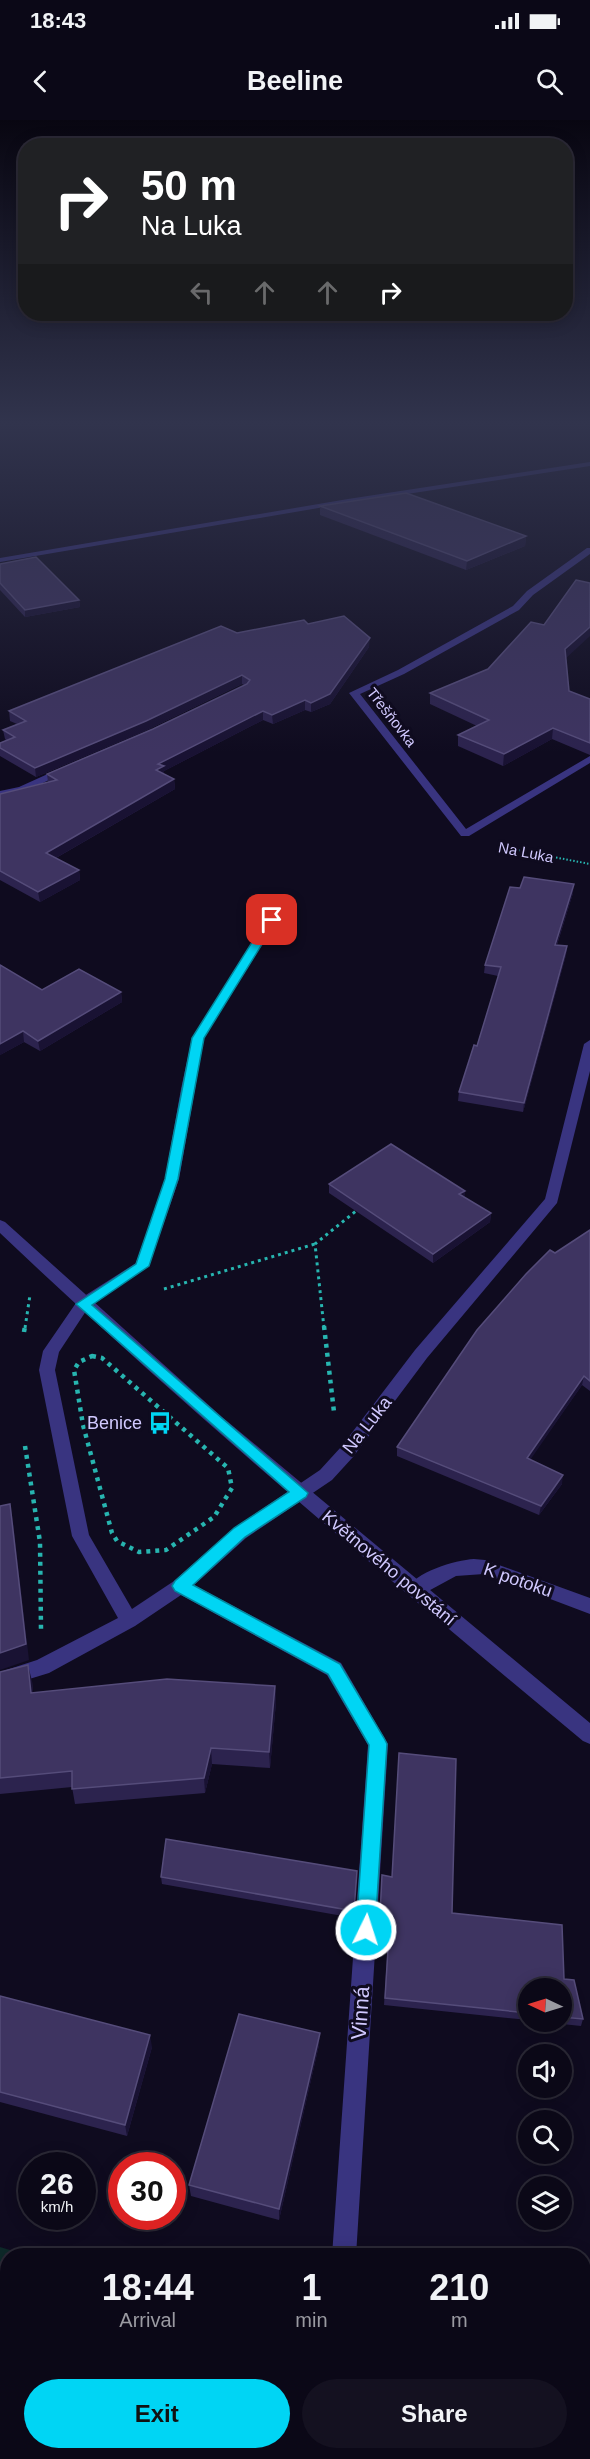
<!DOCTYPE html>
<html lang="en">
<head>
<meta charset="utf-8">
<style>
	:root { --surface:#0b0817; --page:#141120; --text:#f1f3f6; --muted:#9a9aa1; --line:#2b2936; --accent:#00d5f4 }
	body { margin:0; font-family:Arial,sans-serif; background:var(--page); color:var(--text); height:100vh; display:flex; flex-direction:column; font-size:22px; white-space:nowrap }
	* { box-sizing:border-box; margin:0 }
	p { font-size:20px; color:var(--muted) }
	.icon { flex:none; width:33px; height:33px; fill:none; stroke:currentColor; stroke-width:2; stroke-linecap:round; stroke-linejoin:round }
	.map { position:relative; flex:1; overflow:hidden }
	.drawer { position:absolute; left:0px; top:2128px; width:591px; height:212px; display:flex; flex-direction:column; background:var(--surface); border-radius:24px 24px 0 0; box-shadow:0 3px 15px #0003,0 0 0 2px var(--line) }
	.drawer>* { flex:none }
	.hud { position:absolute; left:18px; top:18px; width:555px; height:183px; border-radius:24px; box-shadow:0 3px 15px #0003,0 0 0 2px var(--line); background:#202124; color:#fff; overflow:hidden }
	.needle { width:39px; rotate:274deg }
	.controls { position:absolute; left:518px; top:1858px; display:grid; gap:12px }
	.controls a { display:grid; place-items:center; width:54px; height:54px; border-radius:50%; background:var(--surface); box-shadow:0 3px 15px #0003,0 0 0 2px var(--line); font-size:30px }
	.speed { position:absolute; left:18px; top:2032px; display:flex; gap:12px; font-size:30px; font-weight:700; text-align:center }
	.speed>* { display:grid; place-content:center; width:78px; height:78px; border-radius:50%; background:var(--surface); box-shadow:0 3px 15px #0003,0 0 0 2px var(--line); line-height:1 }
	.speed small { font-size:15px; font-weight:400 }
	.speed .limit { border:9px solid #d22; background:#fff; color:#111 }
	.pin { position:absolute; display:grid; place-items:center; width:51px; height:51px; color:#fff; margin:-26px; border-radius:12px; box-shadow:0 3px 9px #0006 }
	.me { position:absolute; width:66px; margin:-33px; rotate:4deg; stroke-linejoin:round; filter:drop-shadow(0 0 4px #0008) }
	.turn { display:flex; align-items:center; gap:21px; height:126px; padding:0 24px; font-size:27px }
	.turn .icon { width:78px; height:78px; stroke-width:2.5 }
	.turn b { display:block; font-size:42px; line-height:51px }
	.lanes { display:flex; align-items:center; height:57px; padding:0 24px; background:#0003; justify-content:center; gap:30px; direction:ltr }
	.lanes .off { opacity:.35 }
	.eta { display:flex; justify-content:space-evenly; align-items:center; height:102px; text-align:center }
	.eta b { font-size:36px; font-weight:800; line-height:42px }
	.action { display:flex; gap:12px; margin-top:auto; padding:12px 24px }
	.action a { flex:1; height:69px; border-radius:36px; background:var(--accent); color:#111; font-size:24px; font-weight:800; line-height:69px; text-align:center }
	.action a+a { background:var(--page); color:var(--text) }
	.status { display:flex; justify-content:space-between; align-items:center; height:42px; padding:0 30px; background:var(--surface); direction:ltr }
	.status svg { height:16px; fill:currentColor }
	header { display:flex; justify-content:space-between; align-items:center; height:78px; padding:0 24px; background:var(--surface); font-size:27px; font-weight:800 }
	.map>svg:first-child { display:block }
</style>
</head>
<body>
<div class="status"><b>18:43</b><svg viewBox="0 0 49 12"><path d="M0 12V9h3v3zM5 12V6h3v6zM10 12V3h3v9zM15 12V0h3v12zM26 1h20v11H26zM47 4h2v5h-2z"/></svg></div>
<header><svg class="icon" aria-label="back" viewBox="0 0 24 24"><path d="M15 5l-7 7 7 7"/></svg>Beeline<svg class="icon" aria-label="search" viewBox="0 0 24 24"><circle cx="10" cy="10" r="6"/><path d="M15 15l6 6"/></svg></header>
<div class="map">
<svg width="590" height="2339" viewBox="0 0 590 2339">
	<rect width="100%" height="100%" fill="#0f0b1f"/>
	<!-- green -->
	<polygon fill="#0e2929" points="0,2127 30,2136 8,2136 8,2332 584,2332 584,2311 590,2313 590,2339 0,2339"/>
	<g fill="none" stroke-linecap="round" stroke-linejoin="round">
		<!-- path-far3 -->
		<polyline stroke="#27b5b0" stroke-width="2" stroke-dasharray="1.5 2" stroke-linecap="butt" points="501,727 590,744"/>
		<!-- path-far2 -->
		<g stroke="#27b5b0" stroke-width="3" stroke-dasharray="3 4" stroke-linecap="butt">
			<polyline points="164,1169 315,1124"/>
			<polyline points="25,1208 30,1175"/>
			<polyline points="324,1208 315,1124 356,1091"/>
		</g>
		<!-- path-far1 -->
		<g stroke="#27b5b0" stroke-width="4.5" stroke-dasharray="4 5" stroke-linecap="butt">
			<polyline points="324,1206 334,1292"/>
			<polyline points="24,1212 25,1206"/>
			<polygon points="92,1236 102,1238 228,1348 232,1368 214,1397 166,1430 139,1432 117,1421 112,1413 83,1305 74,1250 79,1242"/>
			<polyline points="25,1326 40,1422 41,1510"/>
		</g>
		<!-- path -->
		<polyline stroke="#27b5b0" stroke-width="6" stroke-dasharray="4.5 7" stroke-linecap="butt" points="333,2339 334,2332"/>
		<!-- service -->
		<polygon fill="#393480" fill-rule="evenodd" points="284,777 290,780 204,918 195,969 193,972 183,972 181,969 192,918 278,780"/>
		<!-- minor -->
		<g fill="#393480" fill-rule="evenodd">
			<polygon points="587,428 590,428 590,434 533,475 519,490 404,554 360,574 466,709 590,636 590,643 469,716 461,716 349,573 398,550 513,486 527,471"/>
			<polygon points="61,648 70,650 26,671 0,677 0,671 19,667"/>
			<polygon points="590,920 590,951 557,1083 427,1238 353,1337 332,1360 246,1418 194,1465 341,1543 388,1624 356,2136 332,2136 368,1625 327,1555 181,1475 135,1506 49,1553 0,1568 0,1552 37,1540 118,1498 72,1416 39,1250 43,1231 78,1180 136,1143 165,1059 181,969 183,966 193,966 195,969 179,1059 149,1146 88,1188 59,1232 55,1250 89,1415 132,1489 174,1461 234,1408 320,1350 341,1327 415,1230 545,1079 584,924"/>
			<path d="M474 1439 485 1440 590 1478V1494L484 1454 456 1456 421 1475 415 1477 409 1475 406 1470C415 1452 455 1440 474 1439Z"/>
		</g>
		<!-- tertiary -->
		<g fill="#393480" fill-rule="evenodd">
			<polygon points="590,342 590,346 348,383 0,442 0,438 348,379"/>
			<path d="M0 1100 5 1102 222 1297 590 1603V1624L583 1621C385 1456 187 1291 0 1113Z"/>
		</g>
	</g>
	<!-- wall -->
	<g fill="#2c234e">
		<polygon points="320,386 526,416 525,426 466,450 320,395"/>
		<polygon points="0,444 79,480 80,487 25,497 0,470"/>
		<polygon points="308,504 369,527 330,584 311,592 305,590 273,604 263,600 164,651 164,654 174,659 175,669 56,738 79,750 80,760 40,782 0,760 0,674 48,662 47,654 153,609 244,565 242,564 147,610 36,657 0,636 0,623 6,620 5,619 3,610 17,604 10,601 9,591 237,513"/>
		<polygon points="566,538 569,571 590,579 590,635 552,619 503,646 458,626 458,615 477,606 430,584 430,573"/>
		<polygon points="573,773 557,825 567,826 566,835 523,992 458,981 459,972 477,926 498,856 484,853 485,845"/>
		<polygon points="42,870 121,872 122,882 40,931 24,922 0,935"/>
		<polygon points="329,1064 465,1071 464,1077 491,1093 490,1102 433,1143 329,1073"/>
		<polygon points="590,1110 590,1271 582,1265 530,1339 562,1364 539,1395 397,1336 397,1327 555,1133"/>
		<polygon points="0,1552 32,1561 33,1573 275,1566 276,1582 270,1648 212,1644 205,1673 75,1684 72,1667 0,1674"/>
		<polygon points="357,1751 354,1798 162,1764 161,1757"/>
		<polygon points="382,1755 452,1793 564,1859 583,1899 581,1906 543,1902 561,1902 561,1869 528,1869 528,1900 384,1885 389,1805 379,1803"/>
		<polygon points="0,1876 152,1927 127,2016 0,1982"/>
		<polygon points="319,1925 279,2100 191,2076 189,2065"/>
	</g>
	<!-- shaded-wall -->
	<g fill="#191233">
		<polygon points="526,416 525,426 466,450 467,441"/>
		<polygon points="79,480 80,487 25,497 25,490"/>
		<polygon points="590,507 590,516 564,540 565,529"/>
		<polygon points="370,518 369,527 330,584 311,592 311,583"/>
		<polygon points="242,555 242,564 147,610 36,657 35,648"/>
		<polygon points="305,580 305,590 273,604 272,595"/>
		<polygon points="263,591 263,600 164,651 164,656 156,650 158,644"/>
		<polygon points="553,608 552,619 503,646 504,634"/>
		<polygon points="174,659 175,669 47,743 46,733"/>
		<polygon points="79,750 80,760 40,782 38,772"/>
		<polygon points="574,764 573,773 554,833 555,825"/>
		<polygon points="567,826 566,835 523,992 524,983"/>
		<polygon points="121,872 122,882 40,931 38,921"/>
		<polygon points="23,911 24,922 0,935 0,924"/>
		<polygon points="465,1071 464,1079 459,1074"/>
		<polygon points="491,1093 490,1102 433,1143 433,1134"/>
		<polygon points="584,1256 582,1265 526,1346 527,1338"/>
		<polygon points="563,1355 562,1364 539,1395 541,1386"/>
		<polygon points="10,1384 13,1401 29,1540 0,1550 0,1533"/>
		<polygon points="28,1545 32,1561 35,1589 31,1573"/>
		<polygon points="275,1566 276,1582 270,1648 269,1632"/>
		<polygon points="211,1628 212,1644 205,1673 204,1658"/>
		<polygon points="320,1913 319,1925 279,2100 279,2089"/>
		<polygon points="150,1915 152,1927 127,2016 125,2005"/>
	</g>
	<!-- building -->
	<g fill="#3e3461" stroke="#554c7a" stroke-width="1.5">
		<polygon points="406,373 526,416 467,441 320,386"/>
		<polygon points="36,437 79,480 25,490 0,463 0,444"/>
		<polygon points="576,460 590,463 590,507 565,529 569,571 590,579 590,623 553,608 504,634 458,615 489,600 430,573 488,549 531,502 544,505"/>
		<polygon points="344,496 370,518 330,574 311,583 305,580 272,595 263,591 158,644 164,646 156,650 174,659 46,733 79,750 38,772 0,751 0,674 57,660 47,654 153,609 247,564 250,560 242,555 146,601 35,648 0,628 0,623 15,617 3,610 26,601 9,591 221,506 237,513 304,500 308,504"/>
		<polygon points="524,757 574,764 555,825 567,826 524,983 459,972 474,925 477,926 501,847 485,845 510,767 520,768"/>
		<polygon points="0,845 42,870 79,849 121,872 38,921 23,911 0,924"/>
		<polygon points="391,1024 465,1071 459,1074 491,1093 433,1134 329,1064"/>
		<polygon points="590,1110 590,1261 584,1256 527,1338 563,1355 541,1386 397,1327 477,1210 526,1154 550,1130 555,1133"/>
		<polygon points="10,1384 26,1524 0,1533 0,1386"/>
		<polygon points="28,1545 31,1573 167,1559 275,1566 269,1632 211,1628 204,1658 72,1669 72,1651 0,1658 0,1552"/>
		<polygon points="399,1633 456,1639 452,1793 562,1805 564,1859 574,1860 583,1899 561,1897 561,1869 528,1869 528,1893 385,1878 390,1797 380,1795 382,1755 392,1757"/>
		<polygon points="166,1719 357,1751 354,1791 161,1757"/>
		<polygon points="0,1876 150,1915 125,2005 0,1972"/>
		<polygon points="239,1894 320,1913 279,2089 189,2065"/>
	</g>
	<!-- sky -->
	<linearGradient id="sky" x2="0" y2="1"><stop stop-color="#080611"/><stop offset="0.48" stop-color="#31344d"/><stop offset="1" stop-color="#31344d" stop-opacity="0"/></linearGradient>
	<rect width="590" height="632" fill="url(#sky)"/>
	<!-- route -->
	<polygon fill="#00d5f4" stroke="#008a9f" stroke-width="1.5" points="272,797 277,800 204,918 178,1059 149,1146 92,1185 308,1373 306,1377 245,1417 193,1465 340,1544 384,1618 387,1624 375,1810 372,1817 366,1820 359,1817 356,1810 369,1625 328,1554 175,1471 172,1466 175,1461 234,1408 289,1372 76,1184 136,1144 165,1059 192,918 266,800"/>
	<!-- icons -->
	<defs>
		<g id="bus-bare" transform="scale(1.8)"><path d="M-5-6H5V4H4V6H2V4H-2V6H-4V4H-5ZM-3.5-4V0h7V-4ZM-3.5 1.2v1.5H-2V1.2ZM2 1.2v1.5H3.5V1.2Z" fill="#00d5f4" stroke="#0f0b1f" stroke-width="2.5" paint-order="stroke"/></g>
	</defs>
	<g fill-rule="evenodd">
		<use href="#bus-bare" x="160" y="1303"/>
	</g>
	<g text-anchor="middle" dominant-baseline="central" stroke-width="6" stroke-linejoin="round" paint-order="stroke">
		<!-- far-street labels -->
		<g font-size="15" fill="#d1c9ff" stroke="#0f0b1f">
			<text transform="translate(392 597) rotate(52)">Třešňovka</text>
			<text transform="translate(526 732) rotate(11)">Na Luka</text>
		</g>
		<!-- poi labels -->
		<g font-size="18" fill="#d1c9ff" stroke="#0f0b1f" text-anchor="end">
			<text x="142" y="1303">Benice</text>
		</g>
		<!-- street labels -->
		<g font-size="18" fill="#d1c9ff" stroke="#0f0b1f">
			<text transform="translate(367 1305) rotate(-52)">Na Luka</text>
			<text transform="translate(389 1448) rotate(40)">Květnového povstání</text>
			<text transform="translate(518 1460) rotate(19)">K potoku</text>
		</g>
		<!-- near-street labels -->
		<g font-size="21" fill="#d1c9ff" stroke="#0f0b1f">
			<text transform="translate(360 1893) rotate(-86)">Vinná</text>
		</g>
	</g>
</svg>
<div class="controls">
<a><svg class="needle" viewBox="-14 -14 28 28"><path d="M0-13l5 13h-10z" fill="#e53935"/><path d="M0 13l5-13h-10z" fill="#9a9aa1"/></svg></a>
<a><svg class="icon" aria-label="sound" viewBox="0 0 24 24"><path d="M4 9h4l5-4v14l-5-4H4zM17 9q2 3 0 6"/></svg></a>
<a><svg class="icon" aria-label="search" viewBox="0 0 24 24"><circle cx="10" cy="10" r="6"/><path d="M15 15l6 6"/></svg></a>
<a><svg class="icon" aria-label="layers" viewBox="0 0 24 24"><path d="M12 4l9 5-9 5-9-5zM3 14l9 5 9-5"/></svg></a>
</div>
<div class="speed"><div>26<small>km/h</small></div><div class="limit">30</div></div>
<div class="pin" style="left:272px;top:800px;background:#d93025"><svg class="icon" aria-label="arrive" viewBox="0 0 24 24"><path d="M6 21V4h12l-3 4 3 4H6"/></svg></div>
<svg class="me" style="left:366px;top:1810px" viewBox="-20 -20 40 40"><circle r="17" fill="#00d5f4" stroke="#fff" stroke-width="3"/><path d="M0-11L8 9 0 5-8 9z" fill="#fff"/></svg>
<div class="hud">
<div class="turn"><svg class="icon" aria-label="right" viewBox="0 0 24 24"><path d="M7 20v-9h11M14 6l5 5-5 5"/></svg><div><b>50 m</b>Na Luka</div></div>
<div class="lanes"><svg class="icon off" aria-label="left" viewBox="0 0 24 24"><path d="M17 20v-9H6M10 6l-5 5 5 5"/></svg><svg class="icon off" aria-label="ahead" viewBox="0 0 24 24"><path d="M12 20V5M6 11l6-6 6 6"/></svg><svg class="icon off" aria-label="ahead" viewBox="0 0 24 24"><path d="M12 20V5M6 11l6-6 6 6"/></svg><svg class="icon" aria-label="right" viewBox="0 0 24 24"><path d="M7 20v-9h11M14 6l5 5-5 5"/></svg></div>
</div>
<section class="drawer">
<div class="eta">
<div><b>18:44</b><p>Arrival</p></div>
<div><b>1</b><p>min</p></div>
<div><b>210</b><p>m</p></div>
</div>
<div class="action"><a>Exit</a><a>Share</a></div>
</section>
</div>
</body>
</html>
